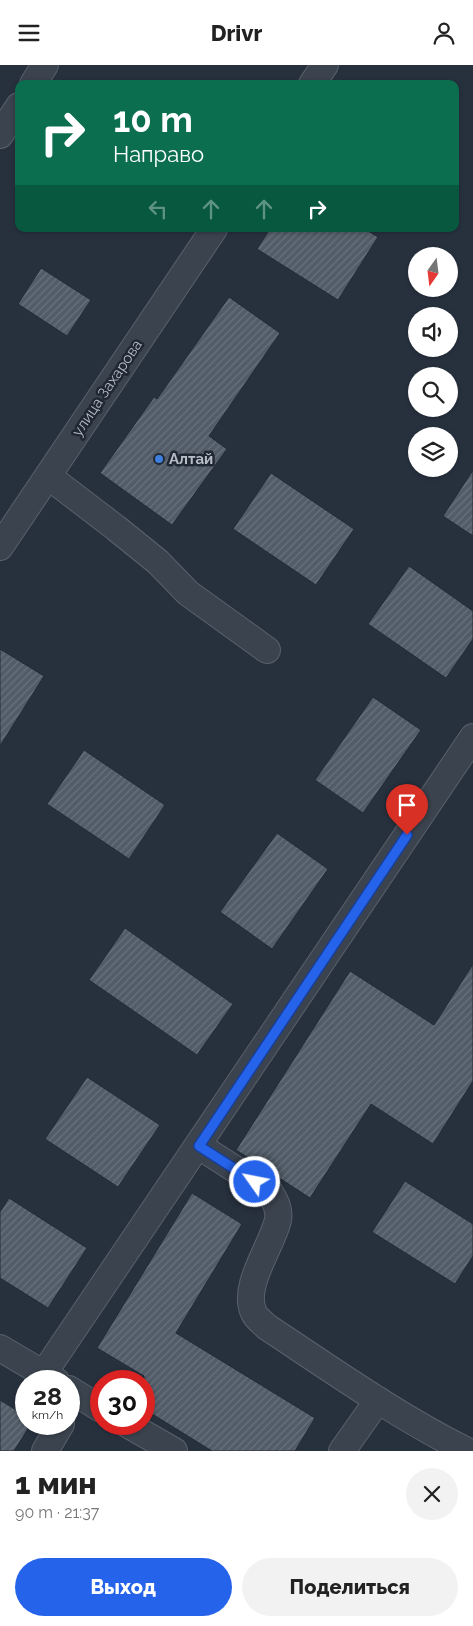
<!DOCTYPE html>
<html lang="ru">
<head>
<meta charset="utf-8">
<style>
	:root { --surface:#fff; --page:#f2f2f2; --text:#222; --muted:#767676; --accent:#2563eb }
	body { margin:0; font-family:Raleway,sans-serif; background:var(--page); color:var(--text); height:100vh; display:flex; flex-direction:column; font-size:19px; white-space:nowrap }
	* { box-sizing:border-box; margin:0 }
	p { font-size:16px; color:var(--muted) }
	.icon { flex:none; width:28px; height:28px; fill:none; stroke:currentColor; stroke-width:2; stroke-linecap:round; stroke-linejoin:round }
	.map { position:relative; height:1386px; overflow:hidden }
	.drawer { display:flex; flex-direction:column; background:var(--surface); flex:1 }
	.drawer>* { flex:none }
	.hud { position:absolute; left:15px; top:15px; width:444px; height:152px; border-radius:10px; box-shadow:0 1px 4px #0004; background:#0b6e4f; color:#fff; overflow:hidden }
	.needle { width:32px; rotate:194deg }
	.fabs { position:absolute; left:408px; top:182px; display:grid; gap:10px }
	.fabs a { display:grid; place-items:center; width:50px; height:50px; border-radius:50%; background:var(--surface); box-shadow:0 1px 4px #0004; font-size:25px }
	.speed { position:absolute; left:15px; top:1305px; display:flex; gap:10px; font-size:25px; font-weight:700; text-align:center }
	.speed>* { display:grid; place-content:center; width:65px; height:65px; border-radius:50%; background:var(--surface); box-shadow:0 1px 4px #0004; line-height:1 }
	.speed small { font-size:12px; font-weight:400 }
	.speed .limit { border:8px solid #d22; background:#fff; color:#111 }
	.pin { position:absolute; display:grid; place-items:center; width:42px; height:42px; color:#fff; margin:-51px -21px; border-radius:50% 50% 50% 0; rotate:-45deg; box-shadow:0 0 5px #0007 }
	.pin .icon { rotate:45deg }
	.me { position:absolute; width:55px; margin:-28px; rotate:303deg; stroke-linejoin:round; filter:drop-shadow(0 0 4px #0008) }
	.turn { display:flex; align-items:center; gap:18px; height:105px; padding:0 15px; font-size:22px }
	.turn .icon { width:65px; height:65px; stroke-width:2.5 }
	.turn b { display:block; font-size:35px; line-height:42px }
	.lanes { display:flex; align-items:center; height:48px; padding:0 15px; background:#0003; justify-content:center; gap:25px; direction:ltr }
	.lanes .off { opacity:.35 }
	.round { display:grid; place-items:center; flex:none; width:52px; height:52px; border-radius:26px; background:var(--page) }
	.overview { display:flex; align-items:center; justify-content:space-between; height:85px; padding:0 15px }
	h1 { font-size:30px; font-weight:800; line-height:38px }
	.button { display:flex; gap:10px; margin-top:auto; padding:10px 15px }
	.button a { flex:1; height:58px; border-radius:30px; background:var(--accent); color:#fff; font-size:20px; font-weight:800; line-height:58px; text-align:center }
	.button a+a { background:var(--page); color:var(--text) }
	header { display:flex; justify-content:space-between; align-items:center; height:65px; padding:0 15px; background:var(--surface); font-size:22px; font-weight:800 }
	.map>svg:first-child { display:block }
</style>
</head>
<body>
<header><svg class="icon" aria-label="menu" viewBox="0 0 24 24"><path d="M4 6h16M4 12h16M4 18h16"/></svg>Drivr<svg class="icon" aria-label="person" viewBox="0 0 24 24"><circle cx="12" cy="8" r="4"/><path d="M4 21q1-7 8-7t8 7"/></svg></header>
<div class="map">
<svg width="473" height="1386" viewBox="0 0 473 1386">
	<defs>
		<pattern id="building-hatch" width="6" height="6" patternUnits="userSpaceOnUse" patternTransform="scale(1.25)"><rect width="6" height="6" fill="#515c68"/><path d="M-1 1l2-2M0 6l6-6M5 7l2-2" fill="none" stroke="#68727c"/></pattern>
	</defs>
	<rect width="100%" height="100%" fill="#27313e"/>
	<!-- building -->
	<g fill="url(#building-hatch)" stroke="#222a35">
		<polygon points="270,164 365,164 378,172 338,235 257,184"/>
		<polygon points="41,203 91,235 67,271 18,239"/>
		<polygon points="229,232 280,268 209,371 227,384 172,460 100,408 154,332 157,334"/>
		<polygon points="473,405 473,471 443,451"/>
		<polygon points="271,408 354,464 316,520 233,464"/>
		<polygon points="409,501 473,546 473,574 446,613 368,559"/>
		<polygon points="0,584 44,611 0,681"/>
		<polygon points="373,632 421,665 363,748 315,715"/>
		<polygon points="84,685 165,740 129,794 47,739"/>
		<polygon points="277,768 328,804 272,884 220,847"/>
		<polygon points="125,863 233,939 197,990 89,915"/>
		<polygon points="473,899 473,1016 433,1079 371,1039 310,1133 236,1085 350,906 434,960"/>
		<polygon points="87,1012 160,1060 118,1122 45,1074"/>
		<polygon points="405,1116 473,1159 473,1191 455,1219 372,1167"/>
		<polygon points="192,1128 242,1159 176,1268 315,1353 295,1386 212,1386 144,1344 144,1311 97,1283"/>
		<polygon points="9,1133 87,1183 48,1243 0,1213 0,1147"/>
		<polygon points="0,1335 26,1351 26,1359 31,1359 14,1386 0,1386"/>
	</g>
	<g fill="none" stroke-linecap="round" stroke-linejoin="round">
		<!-- minor casing -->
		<g stroke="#59616b" stroke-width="28">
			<g id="minor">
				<polyline points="33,19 45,0"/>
				<polyline points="312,19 325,0"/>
				<polyline points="0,70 19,41"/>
				<polyline points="48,411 116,463 158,497 188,528 267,585"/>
				<polyline points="0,482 214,164"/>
				<path d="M199 1081 269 1126C275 1135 280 1144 278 1155 272 1181 241 1222 254 1248 256 1253 263 1258 267 1262 332 1305 397 1351 467 1386"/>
				<polyline points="0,1283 56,1316"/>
				<polyline points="44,1308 473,672"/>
				<polyline points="69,1324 101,1344"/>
				<polyline points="127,1359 174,1386"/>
				<polyline points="45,1386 61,1359"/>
				<polyline points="342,1386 378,1335"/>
			</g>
		</g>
		<!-- minor -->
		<use href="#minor" stroke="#3b434e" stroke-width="26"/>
	</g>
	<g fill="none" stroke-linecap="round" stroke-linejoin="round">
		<!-- route casing -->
		<g stroke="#184099" stroke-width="12">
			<polyline id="route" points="255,1117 199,1081 407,770"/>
		</g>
		<!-- route -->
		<use href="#route" stroke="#2563eb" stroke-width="9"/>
	</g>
	<!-- markers -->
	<circle fill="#3f7fe0" stroke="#202833" stroke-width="2" cx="159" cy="394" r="5"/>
	<g text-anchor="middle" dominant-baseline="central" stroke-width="5" stroke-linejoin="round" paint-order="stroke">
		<!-- street labels -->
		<g font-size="15" fill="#b8bec8" stroke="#202833">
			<text transform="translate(107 323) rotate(-56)">улица Захарова</text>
		</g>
		<!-- poi labels -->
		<g font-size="15" font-weight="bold" fill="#b8bec8" stroke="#202833" text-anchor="start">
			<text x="169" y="394">Алтай</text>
		</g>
	</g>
</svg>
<div class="fabs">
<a><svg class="needle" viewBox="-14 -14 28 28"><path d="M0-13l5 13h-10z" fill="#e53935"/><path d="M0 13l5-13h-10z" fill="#767676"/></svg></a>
<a><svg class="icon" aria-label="sound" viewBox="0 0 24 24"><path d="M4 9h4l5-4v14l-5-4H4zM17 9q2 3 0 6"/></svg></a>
<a><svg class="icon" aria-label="search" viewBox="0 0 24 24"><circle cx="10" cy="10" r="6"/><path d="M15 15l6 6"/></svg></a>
<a><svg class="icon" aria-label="layers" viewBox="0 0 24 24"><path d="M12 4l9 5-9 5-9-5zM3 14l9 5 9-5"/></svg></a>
</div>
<div class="speed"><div>28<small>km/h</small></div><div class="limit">30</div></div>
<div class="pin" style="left:407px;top:770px;background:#d93025"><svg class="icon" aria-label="arrive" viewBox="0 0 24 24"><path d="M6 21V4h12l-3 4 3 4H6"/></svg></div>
<svg class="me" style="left:255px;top:1117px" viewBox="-20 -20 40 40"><circle r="17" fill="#2563eb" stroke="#fff" stroke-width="3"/><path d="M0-11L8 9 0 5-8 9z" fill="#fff"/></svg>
<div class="hud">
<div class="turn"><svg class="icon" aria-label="right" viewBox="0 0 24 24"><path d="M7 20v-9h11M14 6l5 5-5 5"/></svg><div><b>10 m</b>Направо</div></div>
<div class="lanes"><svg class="icon off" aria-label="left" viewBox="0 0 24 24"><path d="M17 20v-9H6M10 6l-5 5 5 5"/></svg><svg class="icon off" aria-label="ahead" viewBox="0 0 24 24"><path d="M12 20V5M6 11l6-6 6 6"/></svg><svg class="icon off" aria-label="ahead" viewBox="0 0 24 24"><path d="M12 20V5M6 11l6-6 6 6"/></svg><svg class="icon" aria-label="right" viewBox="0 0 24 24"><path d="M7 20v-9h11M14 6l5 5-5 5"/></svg></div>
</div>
</div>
<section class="drawer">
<div class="overview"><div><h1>1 мин</h1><p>90 m · 21:37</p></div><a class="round"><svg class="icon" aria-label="close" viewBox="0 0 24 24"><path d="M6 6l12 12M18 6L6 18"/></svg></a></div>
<div class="button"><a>Выход</a><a>Поделиться</a></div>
</section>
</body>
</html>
